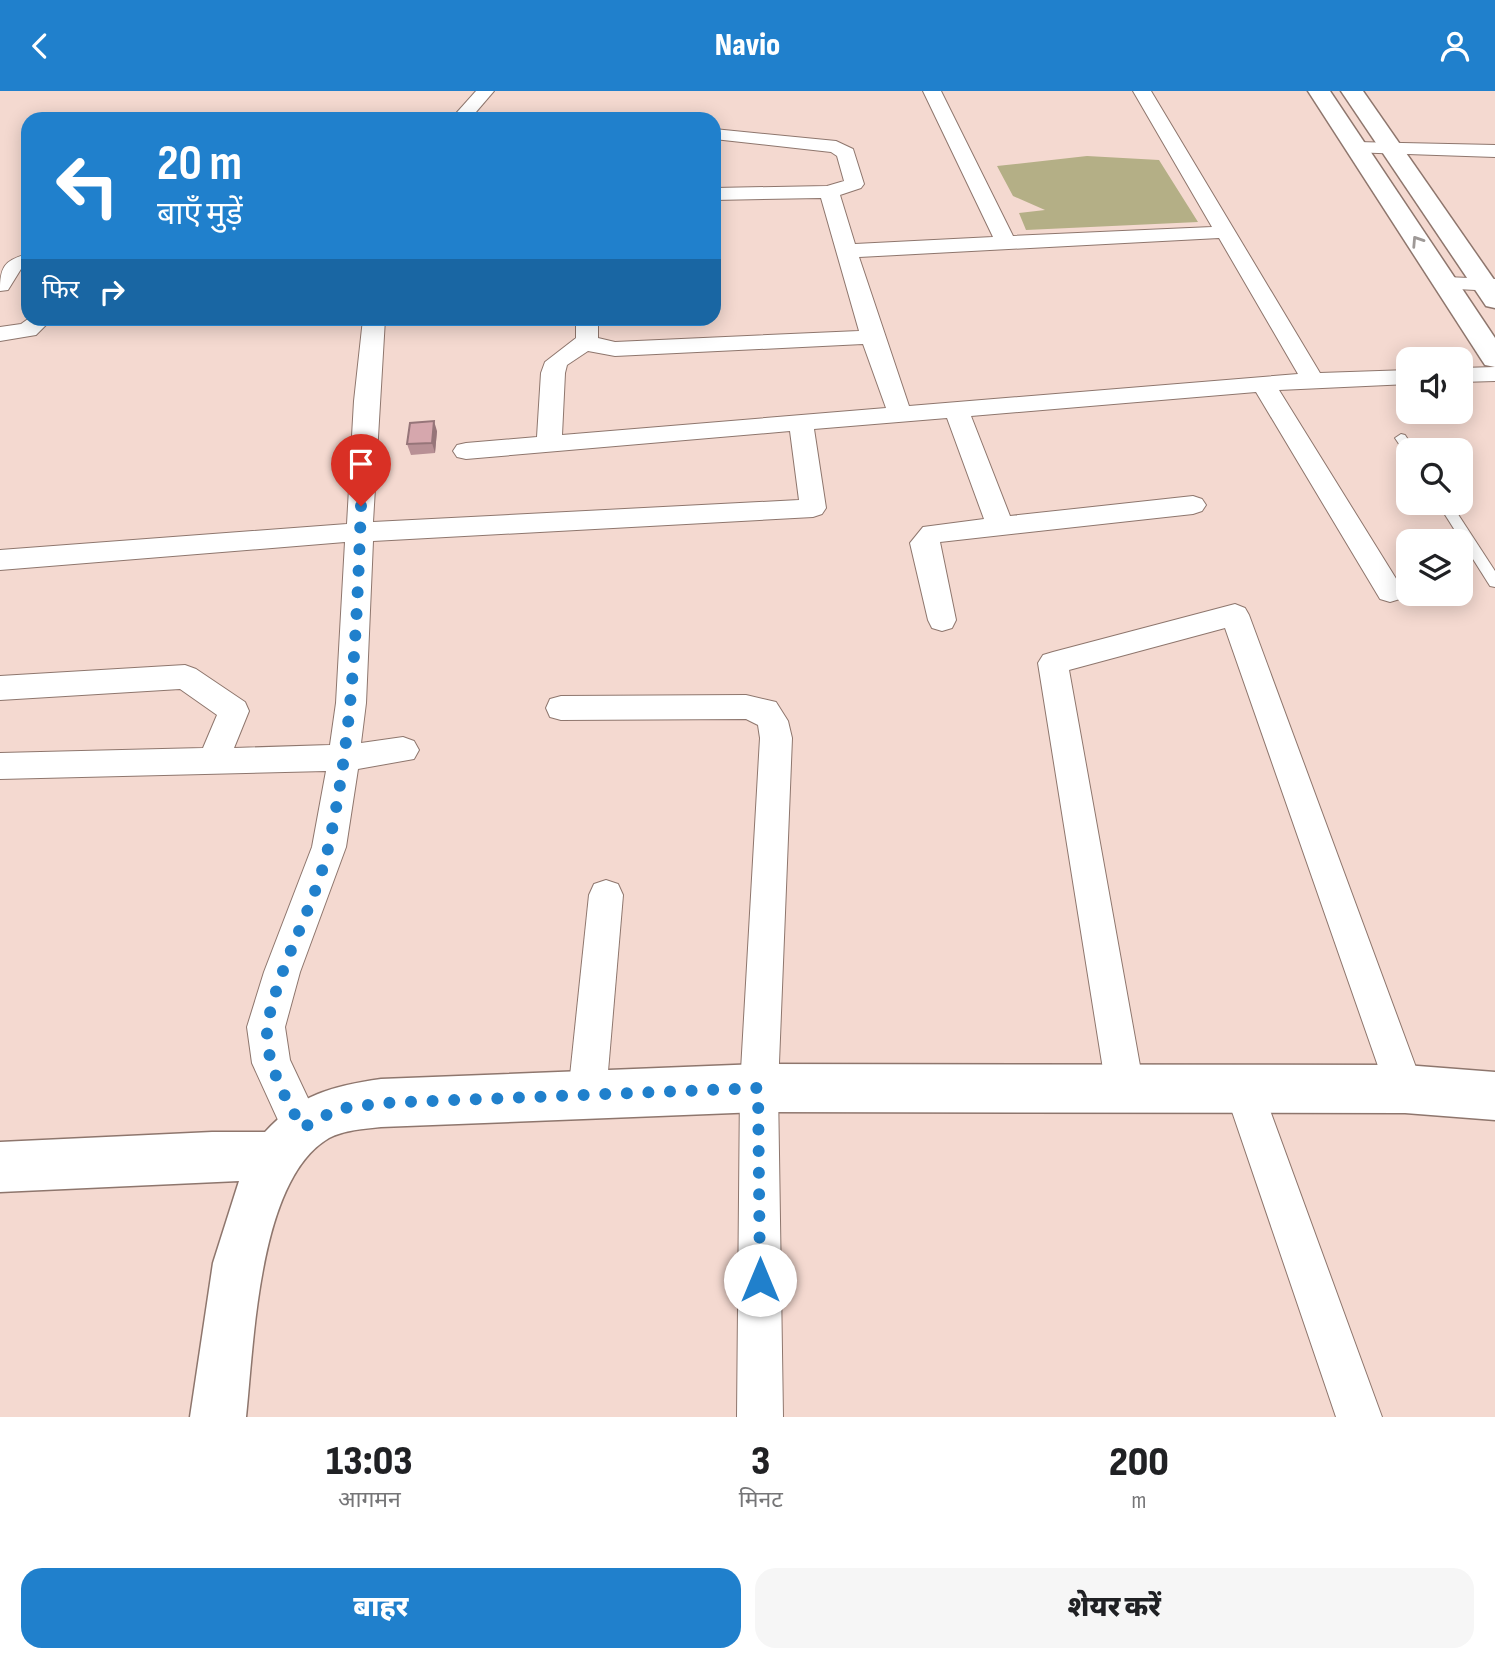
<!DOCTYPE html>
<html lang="hi">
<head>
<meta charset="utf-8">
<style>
	:root { --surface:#fff; --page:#f6f6f6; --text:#202124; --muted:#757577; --accent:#2080cc }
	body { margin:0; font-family:"Sofia Sans Condensed","Noto Sans Devanagari",sans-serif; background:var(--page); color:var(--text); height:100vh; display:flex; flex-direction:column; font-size:26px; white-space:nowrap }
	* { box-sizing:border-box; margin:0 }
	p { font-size:23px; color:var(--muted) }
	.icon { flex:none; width:38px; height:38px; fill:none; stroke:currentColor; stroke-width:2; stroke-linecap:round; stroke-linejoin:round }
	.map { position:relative; height:1326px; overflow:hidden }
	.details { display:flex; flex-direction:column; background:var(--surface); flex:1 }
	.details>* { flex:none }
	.guide { position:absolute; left:21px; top:21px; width:700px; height:214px; border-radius:21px; box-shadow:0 4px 18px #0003; background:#2080cc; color:#fff; overflow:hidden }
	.fabs { position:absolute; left:1396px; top:256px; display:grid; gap:14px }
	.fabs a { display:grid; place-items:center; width:77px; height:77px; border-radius:14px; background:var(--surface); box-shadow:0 4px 18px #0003; font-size:35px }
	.pin { position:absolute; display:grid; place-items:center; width:60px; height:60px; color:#fff; margin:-72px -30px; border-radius:50% 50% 50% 0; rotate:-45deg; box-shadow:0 0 7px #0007 }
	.pin .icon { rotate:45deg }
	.me { position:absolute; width:77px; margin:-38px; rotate:0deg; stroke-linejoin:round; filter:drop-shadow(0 0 5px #0008) }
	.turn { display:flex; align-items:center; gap:24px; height:147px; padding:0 21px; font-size:32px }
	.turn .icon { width:91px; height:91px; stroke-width:2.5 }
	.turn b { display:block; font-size:49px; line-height:60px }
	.then { display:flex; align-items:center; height:66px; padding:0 21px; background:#0003; gap:14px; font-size:26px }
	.eta { display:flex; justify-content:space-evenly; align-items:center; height:119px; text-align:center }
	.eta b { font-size:42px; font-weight:800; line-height:49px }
	.primary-button { display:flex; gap:14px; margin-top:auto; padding:14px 21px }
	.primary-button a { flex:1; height:80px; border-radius:21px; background:var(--accent); color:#fff; font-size:28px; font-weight:800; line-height:80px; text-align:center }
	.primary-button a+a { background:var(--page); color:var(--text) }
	header { display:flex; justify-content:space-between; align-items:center; height:91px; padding:0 21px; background:var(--accent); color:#fff; font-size:32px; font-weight:800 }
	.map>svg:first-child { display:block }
</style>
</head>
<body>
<header><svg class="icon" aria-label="back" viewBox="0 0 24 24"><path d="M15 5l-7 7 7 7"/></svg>Navio<svg class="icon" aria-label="person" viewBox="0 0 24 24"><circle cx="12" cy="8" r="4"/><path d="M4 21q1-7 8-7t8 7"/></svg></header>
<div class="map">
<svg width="1495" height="1326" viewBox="0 0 1495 1326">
	<rect width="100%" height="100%" fill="#f4d9d0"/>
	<!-- green -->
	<polygon fill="#b4af86" points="1087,65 1159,69 1198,131 1026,139 1019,122 1045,119 1013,105 997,75"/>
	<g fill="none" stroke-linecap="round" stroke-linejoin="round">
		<!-- service casing -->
		<g stroke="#8e766d" stroke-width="2">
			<g id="service">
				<polygon points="1401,343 1405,344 1415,359 1409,359 1409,363 1405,362 1395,347"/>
				<polygon points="1437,411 1450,411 1495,480 1495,496 1490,495"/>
			</g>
		</g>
		<!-- minor casing -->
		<g stroke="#8e766d" stroke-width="2">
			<g id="minor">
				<polygon points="476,0 494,0 470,28 451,28"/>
				<path d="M923 0H941L1013 145 1212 136 1133 0H1151L1320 282 1409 279V293L1279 299 1400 494 1404 501 1400 508 1390 511 1380 508 1256 301 971 325 1010 425 1193 405 1202 408 1206 414 1202 420 1193 423 940 451 956 529 952 537 942 540 932 537 928 529 910 452 923 436 984 428 947 327 814 338 826 417 822 423 813 426 373 450 366 612 361 652 403 646 414 650 419 659 414 668 358 678 346 756 300 881 285 936 290 969 322 1037 316 1051 302 1057 288 1051 252 972 247 936 264 881 312 756 326 680 0 688V662L203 657 217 624 180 598 0 609V585L185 574 196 578 245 611 249 620 234 657 330 654 336 612 345 451 0 479V459L347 433 354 310 363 228H385L373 431 799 409 790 340 466 368 457 366 453 360 457 354 466 352 537 346 541 282 545 271 576 247V228H598V247L615 251 859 240 821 107 714 109V97L827 95 844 90 837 65 831 61 714 48V38L836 50 853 58 864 93 861 97 840 104 855 153 993 146ZM1219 147 1298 283 909 315 859 166ZM863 253 886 317 562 344 565 282 567 274 588 260 615 265Z"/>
				<polygon points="1356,51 1495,54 1495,66 1349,61 1347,57"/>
				<path d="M28 163V176L21 178 8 199 0 200C0 176 4 169 28 163Z"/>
				<polygon points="1445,186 1495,188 1495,200 1437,197 1434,192"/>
				<polygon points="28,228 52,228 36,244 0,250 0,236 21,233"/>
				<polygon points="1495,276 1495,290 1461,291 1461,277"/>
				<polygon points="1235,513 1245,517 1249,524 1424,998 1419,1012 1405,1017 1391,1012 1386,998 1225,537 1069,579 1144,997 1139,1011 1125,1016 1111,1011 1106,997 1038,572 1043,564 1053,561"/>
				<polygon points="746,604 776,611 788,630 792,647 778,997 783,1326 737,1326 740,997 760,647 758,634 746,628 561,629 550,626 546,617 550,608 561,605"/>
				<polygon points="606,789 618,793 623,804 606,1004 601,1018 587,1023 573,1018 568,1004 589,804 594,793"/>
				<polygon points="1244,981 1258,986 1263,1000 1382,1326 1336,1326 1225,1000 1230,986"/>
			</g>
		</g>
		<!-- tertiary casing -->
		<g stroke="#8e766d" stroke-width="3">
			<g id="tertiary">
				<polygon points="1308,0 1330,0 1495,247 1495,276 1485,274 1481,268"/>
				<polygon points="1341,0 1363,0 1495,190 1495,217 1486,215"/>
				<path d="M759 973 1405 974 1495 981V1029L1405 1022 759 1021 381 1036C364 1038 344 1039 329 1047 258 1088 254 1252 246 1326H190L213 1172 239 1090 0 1101V1051L212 1041H265C299 1004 332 995 381 988Z"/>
			</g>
		</g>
		<!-- service -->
		<use href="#service" fill="#fff" fill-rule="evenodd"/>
		<!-- minor -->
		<use href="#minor" fill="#fff" fill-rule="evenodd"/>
		<!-- tertiary -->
		<use href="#tertiary" fill="#fff" fill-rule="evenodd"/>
	</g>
	<!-- wall -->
	<polygon fill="#b89095" points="437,340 435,362 411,364 407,353"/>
	<!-- shaded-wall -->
	<polygon fill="#967579" points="434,330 437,340 435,362 432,352"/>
	<!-- building -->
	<polygon fill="#d6a7ad" stroke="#967579" stroke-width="2" points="434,330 432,352 407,353 410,332"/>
	<!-- one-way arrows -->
	<defs><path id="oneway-chevron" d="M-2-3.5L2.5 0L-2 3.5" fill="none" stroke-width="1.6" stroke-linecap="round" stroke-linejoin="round" transform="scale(1.75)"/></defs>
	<use stroke="#9e9997" href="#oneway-chevron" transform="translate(1417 150) rotate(-123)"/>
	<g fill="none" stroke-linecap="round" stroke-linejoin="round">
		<!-- route -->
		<path stroke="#2080cc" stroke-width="12" stroke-dasharray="0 21.6" d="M361 415C357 528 353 642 329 753 318 806 289 855 274 907 272 917 267 928 267 938 266 975 285 1005 302 1037L338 1018 382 1012 758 997 760 1189"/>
	</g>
</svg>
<div class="fabs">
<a><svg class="icon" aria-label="sound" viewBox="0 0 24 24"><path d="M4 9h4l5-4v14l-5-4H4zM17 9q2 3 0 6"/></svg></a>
<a><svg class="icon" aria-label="search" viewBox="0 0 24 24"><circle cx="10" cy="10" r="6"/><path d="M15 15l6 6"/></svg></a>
<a><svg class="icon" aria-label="layers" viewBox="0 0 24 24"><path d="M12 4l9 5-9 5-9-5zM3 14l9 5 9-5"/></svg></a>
</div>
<div class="pin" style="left:361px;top:415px;background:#d93025"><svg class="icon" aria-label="arrive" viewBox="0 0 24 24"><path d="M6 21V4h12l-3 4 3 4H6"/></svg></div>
<svg class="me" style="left:760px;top:1189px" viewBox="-20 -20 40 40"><circle r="19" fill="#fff"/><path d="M0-13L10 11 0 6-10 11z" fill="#2080cc"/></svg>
<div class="guide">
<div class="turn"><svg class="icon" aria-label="left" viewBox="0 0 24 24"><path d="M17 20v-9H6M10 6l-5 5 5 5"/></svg><div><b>20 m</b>बाएँ मुड़ें</div></div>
<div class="then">फिर<svg class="icon" aria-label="right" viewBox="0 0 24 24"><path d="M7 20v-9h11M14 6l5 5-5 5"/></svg></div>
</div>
</div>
<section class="details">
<div class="eta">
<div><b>13:03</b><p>आगमन</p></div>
<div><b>3</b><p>मिनट</p></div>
<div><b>200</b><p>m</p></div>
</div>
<div class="primary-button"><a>बाहर</a><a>शेयर करें</a></div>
</section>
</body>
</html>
